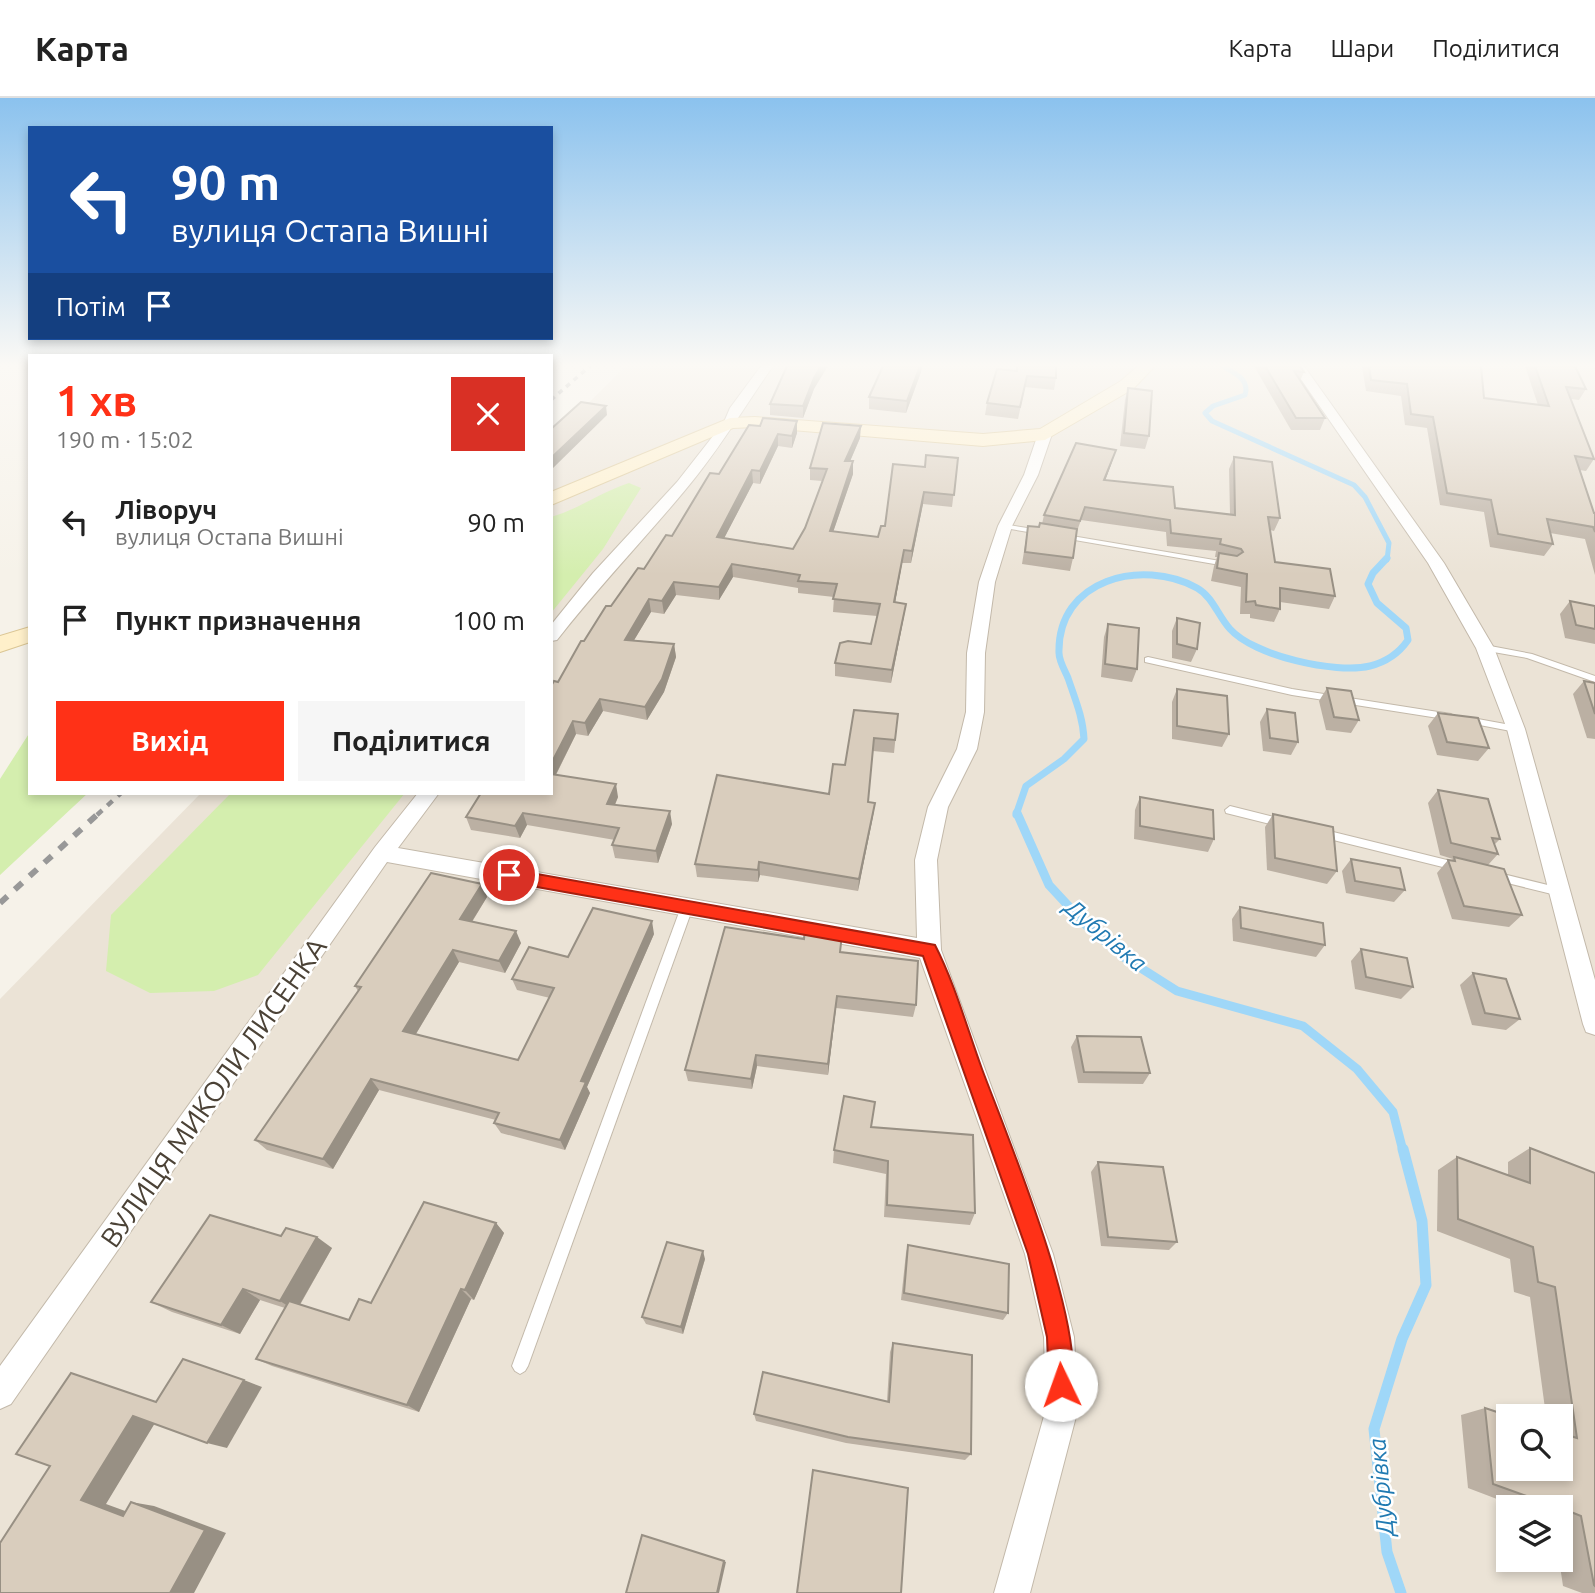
<!DOCTYPE html>
<html lang="uk">
<head>
<meta charset="utf-8">
<style>
	:root { --surface:#fff; --page:#f6f6f6; --text:#222; --muted:#767676; --line:#e0e0e0; --accent:#ff3117 }
	body { margin:0; font-family:Ubuntu,sans-serif; background:var(--page); color:var(--text); height:100vh; display:flex; flex-direction:column; font-size:26px; white-space:nowrap }
	* { box-sizing:border-box; margin:0 }
	p { font-size:23px; color:var(--muted) }
	.icon { flex:none; width:38px; height:38px; fill:none; stroke:currentColor; stroke-width:2; stroke-linecap:round; stroke-linejoin:round }
	.map { position:relative; flex:1; overflow:hidden }
	.panel { position:absolute; left:28px; top:256px; width:525px; height:441px; display:flex; flex-direction:column; background:var(--surface); border-radius:0px; box-shadow:0 4px 10px #0003 }
	.panel>* { flex:none }
	.top-card { position:absolute; left:28px; top:28px; width:525px; height:214px; border-radius:0px; box-shadow:0 4px 10px #0003; background:#1a4fa0; color:#fff; overflow:hidden }
	.tools { position:absolute; left:1496px; top:1306px; display:grid; gap:14px }
	.tools a { display:grid; place-items:center; width:77px; height:77px; border-radius:0px; background:var(--surface); box-shadow:0 4px 10px #0003; font-size:35px }
	.pin { position:absolute; display:grid; place-items:center; width:60px; height:60px; color:#fff; margin:-30px; border:4px solid #fff; border-radius:50%; box-shadow:0 2px 7px #0007 }
	.me { position:absolute; width:77px; margin:-38px; rotate:357deg; stroke-linejoin:round; filter:drop-shadow(0 0 5px #0008) }
	.turn { display:flex; align-items:center; gap:24px; height:147px; padding:0 28px; font-size:32px }
	.turn .icon { width:91px; height:91px; stroke-width:2.5 }
	.turn b { display:block; font-size:49px; line-height:60px }
	.then { display:flex; align-items:center; height:66px; padding:0 28px; background:#0003; gap:14px; font-size:26px }
	.round { display:grid; place-items:center; flex:none; width:74px; height:74px; border-radius:0px; background:var(--page) }
	.head { display:flex; align-items:center; justify-content:space-between; height:119px; padding:0 28px }
	h1 { font-size:42px; font-weight:600; line-height:52px; color:var(--accent) }
	.cta { display:flex; gap:14px; margin-top:auto; padding:14px 28px }
	.cta a { flex:1; height:80px; border-radius:0px; background:var(--accent); color:#fff; font-size:28px; font-weight:600; line-height:80px; text-align:center }
	.cta a+a { background:var(--page); color:var(--text) }
	ul { padding:0; list-style:none }
	li { display:flex; align-items:center; gap:21px; height:98px; padding:0 28px }
	li div { flex:1 }
	li b { display:block; font-size:26px }
	li em { font-style:normal }
	header { display:flex; align-items:center; gap:42px; box-sizing:border-box; height:98px; padding:0 35px; background:var(--surface); border-bottom:2px solid var(--line) }
	header strong { font-size:33px }
	nav { display:flex; gap:38px; margin-inline-start:auto; font-size:24px }
	.map>svg:first-child { display:block }
</style>
</head>
<body>
<header>
<strong>Карта</strong>
<nav><a>Карта</a><a>Шари</a><a>Поділитися</a></nav>
</header>
<div class="map">
<svg width="1595" height="1495" viewBox="0 0 1595 1495">
	<rect width="100%" height="100%" fill="#f6f2e9"/>
	<!-- residential -->
	<path fill="#ebe3d6" fill-rule="evenodd" d="M626 268H1595V1495H0V901L201 695H551V342ZM1508 1318H1561V1370H1508ZM1508 1409H1561V1461H1508Z"/>
	<!-- green -->
	<g fill="#d4eeae">
		<path d="M629 385 641 390 603 451 551 515V419C579 411 601 394 629 385Z"/>
		<polygon points="30,634 30,695 88,695 0,777 0,681"/>
		<polygon points="231,695 405,695 258,877 214,893 150,895 106,873 111,817"/>
	</g>
	<g fill="none" stroke-linecap="round" stroke-linejoin="round">
		<!-- stream-far3 -->
		<path stroke="#9fd7f8" stroke-width="5" d="M1223 268C1235 276 1250 281 1245 297L1213 308 1205 315 1212 323 1354 387 1365 399 1389 445 1387 462"/>
		<!-- stream-far2 -->
		<path stroke="#9fd7f8" stroke-width="7" d="M1016 717 1026 688 1064 661 1084 641C1083 619 1075 601 1068 580 1065 573 1059 563 1059 555 1057 481 1142 460 1197 490 1213 499 1218 518 1230 531 1254 558 1335 576 1370 568 1386 564 1399 555 1408 542L1406 530 1377 505 1368 486 1373 475 1387 460"/>
		<!-- stream-far1 -->
		<polyline stroke="#9fd7f8" stroke-width="9" points="1017,715 1049,787 1087,828 1125,860 1177,893 1303,928 1357,971 1393,1014 1403,1053"/>
		<!-- stream -->
		<polyline stroke="#9fd7f8" stroke-width="11" points="1401,1495 1387,1454 1374,1331 1402,1241 1426,1187 1422,1123 1403,1051"/>
		<!-- lane casing -->
		<g stroke="#c3b9aa" stroke-width="2">
			<g id="lane">
				<polygon points="1002,426 1040,432 1044,434 1040,436 1005,430 1002,430"/>
				<polygon points="1060,436 1226,464 1230,466 1226,468 1063,440 1060,440"/>
				<polygon points="1485,547 1532,556 1595,578 1595,584 1527,560 1482,552 1482,548"/>
				<polygon points="1148,559 1292,591 1451,616 1456,619 1451,622 1292,597 1145,564 1145,560"/>
				<polygon points="1467,619 1516,628 1521,631 1516,634 1464,624 1462,622 1464,620"/>
				<polygon points="1230,708 1282,721 1287,725 1282,729 1226,715 1225,712"/>
				<polygon points="1321,731 1459,765 1463,766 1464,769 1463,772 1459,773 1317,738 1316,735 1317,732"/>
				<polygon points="1495,774 1560,790 1564,791 1565,794 1564,797 1560,798 1491,781 1490,778 1491,775"/>
				<polygon points="687,805 691,806 693,809 528,1268 525,1273 520,1276 515,1273 512,1268 681,809 683,806"/>
			</g>
		</g>
		<!-- street casing -->
		<g stroke="#c3b9aa" stroke-width="2">
			<g id="street">
				<path d="M761 268H773C744 309 719 352 686 391 644 442 598 489 557 542L551 543V527L593 475 677 384 724 324 730 310Z"/>
				<polygon points="1292,268 1304,268 1444,465 1494,550 1525,631 1595,882 1595,937 1586,934 1583,926 1507,631 1476,550 1428,465"/>
				<polygon points="1045,332 1052,336 1038,377 1012,428 995,484 985,555 984,614 977,651 948,709 937,762 941,852 1053,1156 1074,1239 1078,1311 1030,1495 994,1495 1046,1311 1044,1239 1025,1156 920,860 387,764 11,1306 0,1311 0,1268 375,749 418,695 439,695 398,750 917,840 915,762 928,709 957,651 966,614 967,555 979,484 998,428 1024,377 1038,336"/>
			</g>
		</g>
		<!-- secondary casing -->
		<g stroke="#dbc694" stroke-width="2">
			<g id="secondary">
				<polygon points="1138,268 1155,268 1133,291 1045,342 983,348 755,329 733,330 551,407 551,394 730,320 755,319 983,336 1040,331 1121,283"/>
				<polygon points="30,529 30,544 0,554 0,538"/>
			</g>
		</g>
		<!-- lane -->
		<use href="#lane" fill="#fff" fill-rule="evenodd"/>
		<!-- street -->
		<use href="#street" fill="#fff" fill-rule="evenodd"/>
		<!-- secondary -->
		<use href="#secondary" fill="#fff0ca" fill-rule="evenodd"/>
		<!-- rail-far2 -->
		<polyline stroke="#989898" stroke-width="3.5" stroke-dasharray="5 5" stroke-linecap="butt" points="551,302 590,268"/>
		<!-- rail-far1 -->
		<polyline stroke="#989898" stroke-width="4.5" stroke-dasharray="7 7" stroke-linecap="butt" points="97,717 121,695"/>
		<!-- rail -->
		<polyline stroke="#989898" stroke-width="6" stroke-dasharray="10 10" stroke-linecap="butt" points="0,805 99,715"/>
	</g>
	<!-- wall -->
	<g fill="#bbb0a3">
		<polygon points="883,268 922,268 921,274 906,315 869,311 869,299"/>
		<polygon points="1016,268 1056,268 1056,280 1054,292 1025,289 1018,321 985,317 987,305 1016,273"/>
		<polygon points="1254,268 1300,268 1304,274 1300,283 1325,320 1320,332 1291,332"/>
		<polygon points="1362,268 1481,268 1484,300 1538,307 1525,268 1575,268 1586,291 1579,302 1571,301 1594,361 1586,373 1579,372 1594,415 1595,415 1595,477 1585,441 1550,435 1553,446 1544,458 1490,449 1484,414 1440,407 1427,330 1405,327 1401,298 1366,293"/>
		<polygon points="1128,290 1149,338 1145,351 1120,348 1125,302"/>
		<polygon points="814,291 803,320 770,317 770,306"/>
		<polygon points="749,327 797,335 792,350 778,348 760,386 753,385 724,440 793,451 805,430 822,383 810,382 810,370 860,340 850,363 853,376 833,434 878,439 925,369 958,360 952,409 923,406 911,465 902,465 895,504 904,518 891,585 835,578 835,565 871,546 877,518 833,514 834,499 798,495 798,490 733,479 719,502 676,497 664,516 651,514 634,542 674,546 676,559 664,594 647,622 603,613 588,638 576,636 556,677 618,699 615,707 672,726 658,765 615,760 612,747 615,742 527,727 520,740 471,732 466,719 551,695 558,584 584,543 611,508 672,438 719,376"/>
		<polygon points="1234,359 1280,420 1274,433 1270,432 1275,464 1335,498 1329,511 1280,504 1280,511 1274,524 1250,520 1250,516 1240,516 1241,489 1211,483 1214,468 1217,459 1215,459 1216,453 1167,448 1166,434 1081,422 1076,436 1073,460 1070,473 1022,466 1028,428 1039,429 1042,426 1044,417 1112,364 1105,382 1175,410 1230,416 1229,371"/>
		<polygon points="1570,503 1595,508 1595,546 1565,540 1560,516"/>
		<polygon points="1177,520 1197,551 1191,564 1172,560 1172,533"/>
		<polygon points="1108,526 1137,571 1132,584 1101,579 1104,539"/>
		<polygon points="1584,583 1595,585 1595,641 1587,640 1573,596"/>
		<polygon points="1327,590 1359,622 1351,635 1326,632 1319,603"/>
		<polygon points="1177,591 1229,636 1222,649 1172,641 1172,604"/>
		<polygon points="1267,611 1298,644 1291,657 1263,653 1260,624"/>
		<polygon points="1438,615 1489,650 1478,663 1437,657 1428,628"/>
		<polygon points="898,616 894,655 873,653 868,704 875,705 873,718 858,793 760,777 758,784 697,779 695,766 829,696 845,667"/>
		<polygon points="1438,692 1500,741 1494,747 1498,756 1488,767 1522,817 1509,829 1452,821 1437,775 1448,762 1451,762 1453,761 1440,757 1428,705"/>
		<polygon points="1140,699 1214,741 1208,754 1134,741 1135,712"/>
		<polygon points="1273,716 1337,773 1327,786 1267,772 1265,729"/>
		<polygon points="1351,761 1405,792 1394,804 1346,795 1342,773"/>
		<polygon points="482,786 487,799 472,824 521,845 505,875 459,864 416,936 518,962 550,900 517,892 512,881 568,859 654,836 587,989 590,995 565,1052 501,1035 494,1025 496,1022 379,992 333,1071 267,1052 255,1042 358,893 355,888"/>
		<polygon points="1240,809 1325,847 1316,859 1233,843 1232,821"/>
		<polygon points="1361,851 1413,889 1401,901 1355,891 1351,863"/>
		<polygon points="841,854 916,907 913,919 836,910 828,977 757,968 752,991 688,983 685,972"/>
		<polygon points="1473,875 1520,921 1506,932 1472,927 1460,887"/>
		<polygon points="1077,938 1150,975 1143,986 1078,985 1071,949"/>
		<polygon points="871,1029 975,1115 970,1127 884,1119 886,1076 833,1065 834,1052"/>
		<polygon points="1530,1050 1595,1075 1595,1495 1582,1495 1563,1488 1559,1461 1561,1461 1561,1409 1518,1409 1468,1390 1461,1317 1485,1310 1561,1370 1561,1318 1546,1318 1530,1199 1514,1194 1510,1161 1437,1133 1438,1072 1457,1059 1508,1077 1508,1064"/>
		<polygon points="1098,1064 1177,1144 1169,1152 1101,1148 1091,1074"/>
		<polygon points="496,1125 504,1135 474,1202 471,1201 419,1314 272,1268 256,1261 285,1210 260,1202 240,1236 172,1214 151,1204 281,1138 332,1150 300,1207 349,1222 371,1205"/>
		<polygon points="908,1147 1008,1215 1003,1222 901,1202 906,1155"/>
		<polygon points="705,1161 683,1236 646,1226 642,1219"/>
		<polygon points="893,1245 971,1356 965,1362 846,1345 756,1323 754,1316 887,1303 890,1254"/>
	</g>
	<!-- shaded-wall -->
	<g fill="#989084">
		<polygon points="821,268 828,268 814,291 803,320 803,308 814,280"/>
		<polygon points="920,268 922,268 921,274 906,315 907,303"/>
		<polygon points="606,308 607,317 551,372 551,360"/>
		<polygon points="797,323 797,335 792,350 792,338"/>
		<polygon points="861,328 860,340 845,375 845,363"/>
		<polygon points="778,336 778,348 760,386 760,373"/>
		<polygon points="1116,352 1112,364 1101,394 1104,382"/>
		<polygon points="853,363 853,376 829,446 830,433"/>
		<polygon points="752,372 753,385 718,452 717,439"/>
		<polygon points="924,394 923,406 911,465 912,453"/>
		<polygon points="904,452 902,465 893,517 894,504"/>
		<polygon points="732,466 733,479 719,502 719,489"/>
		<polygon points="674,484 676,497 664,516 662,503"/>
		<polygon points="649,501 651,514 627,554 625,542"/>
		<polygon points="906,506 904,518 891,585 892,572"/>
		<polygon points="674,546 676,559 664,594 647,622 645,609"/>
		<polygon points="600,601 603,613 588,638 585,625"/>
		<polygon points="573,623 576,636 551,686 551,666"/>
		<polygon points="616,686 618,699 610,718 607,706"/>
		<polygon points="875,705 873,718 858,793 859,781"/>
		<polygon points="670,713 672,726 658,765 656,753"/>
		<polygon points="523,715 527,727 520,740 515,728"/>
		<polygon points="759,764 760,777 758,784 758,772"/>
		<polygon points="482,786 487,799 466,833 460,821"/>
		<polygon points="652,823 654,836 587,989 590,995 565,1052 560,1042 581,983"/>
		<polygon points="516,833 521,845 505,875 499,863"/>
		<polygon points="453,852 459,864 411,944 403,933"/>
		<polygon points="837,898 836,910 828,977 828,966"/>
		<polygon points="756,957 757,968 752,991 751,981"/>
		<polygon points="371,981 379,992 333,1071 323,1061"/>
		<polygon points="496,1125 504,1135 474,1202 465,1192"/>
		<polygon points="317,1139 332,1150 296,1213 280,1203"/>
		<polygon points="703,1153 705,1161 683,1236 681,1229"/>
		<polygon points="243,1191 260,1202 240,1236 221,1227"/>
		<polygon points="461,1191 471,1201 419,1314 407,1307"/>
		<polygon points="244,1282 262,1289 227,1350 207,1345"/>
		<polygon points="133,1318 155,1325 106,1406 147,1421 123,1418 81,1402"/>
		<polygon points="131,1404 154,1408 226,1435 194,1495 170,1495"/>
		<polygon points="724,1463 726,1464 719,1495 717,1495"/>
	</g>
	<!-- building -->
	<g fill="#d9cdbd" stroke="#989084" stroke-width="2">
		<polygon points="787,268 821,268 814,280 803,308 770,306"/>
		<polygon points="883,268 920,268 907,303 869,299"/>
		<polygon points="1017,268 1056,268 1056,280 1027,278 1020,309 987,305 997,271 1017,273"/>
		<polygon points="1265,268 1300,268 1304,274 1294,273 1325,320 1296,320"/>
		<polygon points="1369,268 1481,268 1484,300 1549,308 1535,268 1575,268 1586,291 1566,289 1594,361 1575,358 1594,415 1595,415 1595,434 1593,429 1547,421 1553,446 1498,436 1491,402 1447,395 1433,319 1411,316 1407,286 1371,282"/>
		<polygon points="1128,290 1152,293 1149,338 1124,335"/>
		<polygon points="581,304 606,308 551,360 551,331"/>
		<polygon points="763,320 797,323 792,338 778,336 760,373 752,372 717,439 793,451 805,430 827,371 810,370 823,325 861,328 845,363 853,363 830,433 878,439 881,428 885,428 893,366 925,369 926,357 958,360 954,397 924,394 912,453 904,452 894,504 906,506 892,572 835,565 840,545 848,543 871,546 880,506 833,501 837,486 798,483 800,477 732,466 719,489 674,484 662,503 649,501 625,542 674,546 662,581 645,609 600,601 585,625 573,623 551,666 551,588 554,583 558,584 581,543 584,543 606,508 611,508 638,470 644,471 666,437 672,438 710,375 719,376 749,327 760,328"/>
		<polygon points="1076,345 1116,352 1104,382 1173,389 1175,410 1235,417 1234,359 1272,364 1280,420 1268,419 1275,464 1330,471 1335,498 1280,490 1280,511 1256,507 1255,503 1246,504 1247,476 1217,470 1219,455 1237,458 1243,454 1241,451 1220,446 1221,441 1171,435 1170,422 1085,409 1080,423 1044,417"/>
		<polygon points="1040,425 1077,431 1073,460 1025,454 1028,428 1039,429"/>
		<polygon points="1570,503 1595,508 1595,531 1576,527"/>
		<polygon points="1177,520 1200,525 1197,551 1177,546"/>
		<polygon points="1108,526 1139,530 1137,571 1105,566"/>
		<polygon points="1584,583 1595,585 1595,616"/>
		<polygon points="1327,590 1351,593 1359,622 1334,619"/>
		<polygon points="1177,591 1227,598 1229,636 1177,628"/>
		<polygon points="1267,611 1295,615 1298,644 1270,640"/>
		<polygon points="854,612 898,616 895,642 874,640 868,704 875,705 859,781 759,764 758,772 695,766 717,677 829,696 833,666 845,667"/>
		<polygon points="1438,615 1478,620 1489,650 1447,644"/>
		<polygon points="551,676 616,686 607,706 670,713 656,753 612,747 619,730 523,715 515,728 466,719 481,695 551,695"/>
		<polygon points="1438,692 1488,701 1500,741 1492,740 1498,756 1451,745"/>
		<polygon points="1140,699 1213,712 1214,741 1140,728"/>
		<polygon points="1273,716 1333,729 1337,773 1275,760"/>
		<polygon points="1454,759 1504,771 1522,817 1464,808 1448,762 1455,763"/>
		<polygon points="1351,761 1400,770 1405,792 1355,783"/>
		<polygon points="431,775 482,786 460,821 516,833 499,863 453,852 403,933 518,962 554,890 512,881 529,849 568,859 593,810 652,823 581,983 586,984 560,1042 494,1025 499,1015 371,981 323,1061 255,1042 361,889 355,888"/>
		<polygon points="1240,809 1323,825 1325,847 1241,830"/>
		<polygon points="725,829 804,841 805,830 842,836 840,854 918,863 916,907 837,898 828,966 756,957 751,981 685,972"/>
		<polygon points="1361,851 1407,860 1413,889 1366,879"/>
		<polygon points="1473,875 1506,881 1520,921 1485,915"/>
		<polygon points="1077,938 1141,939 1150,975 1084,974"/>
		<polygon points="844,998 875,1004 871,1029 973,1037 975,1115 887,1107 888,1063 834,1052"/>
		<polygon points="1530,1050 1595,1075 1595,1488 1594,1487 1581,1418 1561,1410 1561,1409 1557,1409 1493,1386 1485,1310 1509,1318 1508,1370 1561,1370 1561,1335 1577,1340 1555,1189 1538,1184 1533,1149 1458,1121 1457,1059 1530,1085"/>
		<polygon points="1098,1064 1163,1069 1177,1144 1108,1139"/>
		<polygon points="424,1104 496,1125 465,1192 461,1191 407,1307 256,1261 289,1203 349,1222 359,1201 371,1205"/>
		<polygon points="210,1117 281,1138 286,1130 317,1139 280,1203 243,1191 221,1227 151,1204"/>
		<polygon points="667,1144 703,1153 681,1229 642,1219"/>
		<polygon points="908,1147 1009,1166 1008,1215 904,1195"/>
		<polygon points="893,1245 972,1257 971,1356 848,1339 754,1316 763,1274 889,1304"/>
		<polygon points="183,1261 244,1282 207,1345 133,1318 81,1402 123,1418 131,1404 205,1432 170,1495 0,1495 0,1445 50,1368 16,1356 71,1275 156,1304"/>
		<polygon points="813,1372 908,1390 901,1495 797,1495"/>
		<polygon points="642,1437 724,1463 717,1495 626,1495"/>
	</g>
	<!-- sky -->
	<linearGradient id="sky" x2="0" y2="1"><stop stop-color="#8bc2ee"/><stop offset="0.56" stop-color="#fbf9f5"/><stop offset="1" stop-color="#fbf9f5" stop-opacity="0"/></linearGradient>
	<rect width="1595" height="477" fill="url(#sky)"/>
	<!-- route -->
	<path fill="#ff3117" stroke="#a6200f" stroke-width="2" d="M509 771 935 847C955 886 967 930 982 971 1005 1033 1092 1240 1069 1296L1061 1299 1053 1296 1049 1287 1047 1239 1028 1156 923 858 509 784 501 777Z"/>
	<g text-anchor="middle" dominant-baseline="central" stroke-width="5" stroke-linejoin="round" paint-order="stroke">
		<!-- water labels -->
		<g font-size="24" font-style="italic" fill="#207ab2" stroke="#fff">
			<text transform="translate(1106 837) rotate(40)">Дубрівка</text>
			<text transform="translate(1381 1389) rotate(-95)">Дубрівка</text>
		</g>
		<!-- near-street labels -->
		<g font-size="28" fill="#4b4236" stroke="#fff">
			<text transform="translate(213 994) rotate(-55)">ВУЛИЦЯ МИКОЛИ ЛИСЕНКА</text>
		</g>
	</g>
</svg>
<div class="tools">
<a><svg class="icon" aria-label="search" viewBox="0 0 24 24"><circle cx="10" cy="10" r="6"/><path d="M15 15l6 6"/></svg></a>
<a><svg class="icon" aria-label="layers" viewBox="0 0 24 24"><path d="M12 4l9 5-9 5-9-5zM3 14l9 5 9-5"/></svg></a>
</div>
<div class="pin" style="left:509px;top:777px;background:#d93025"><svg class="icon" aria-label="arrive" viewBox="0 0 24 24"><path d="M6 21V4h12l-3 4 3 4H6"/></svg></div>
<svg class="me" style="left:1061px;top:1287px" viewBox="-20 -20 40 40"><circle r="19" fill="#fff"/><path d="M0-13L10 11 0 6-10 11z" fill="#ff3117"/></svg>
<div class="top-card">
<div class="turn"><svg class="icon" aria-label="left" viewBox="0 0 24 24"><path d="M17 20v-9H6M10 6l-5 5 5 5"/></svg><div><b>90 m</b>вулиця Остапа Вишні</div></div>
<div class="then">Потім<svg class="icon" aria-label="arrive" viewBox="0 0 24 24"><path d="M6 21V4h12l-3 4 3 4H6"/></svg></div>
</div>
<section class="panel">
<div class="head"><div><h1>1 хв</h1><p>190 m · 15:02</p></div><a class="round" style="background:#d93025;color:#fff"><svg class="icon" aria-label="close" viewBox="0 0 24 24"><path d="M6 6l12 12M18 6L6 18"/></svg></a></div>
<ul>
<li><svg class="icon" aria-label="left" viewBox="0 0 24 24"><path d="M17 20v-9H6M10 6l-5 5 5 5"/></svg><div><b>Ліворуч</b><p>вулиця Остапа Вишні</p></div><em>90 m</em></li>
<li><svg class="icon" aria-label="arrive" viewBox="0 0 24 24"><path d="M6 21V4h12l-3 4 3 4H6"/></svg><div><b>Пункт призначення</b></div><em>100 m</em></li>
</ul>
<div class="cta"><a>Вихід</a><a>Поділитися</a></div>
</section>
</div>
</body>
</html>
